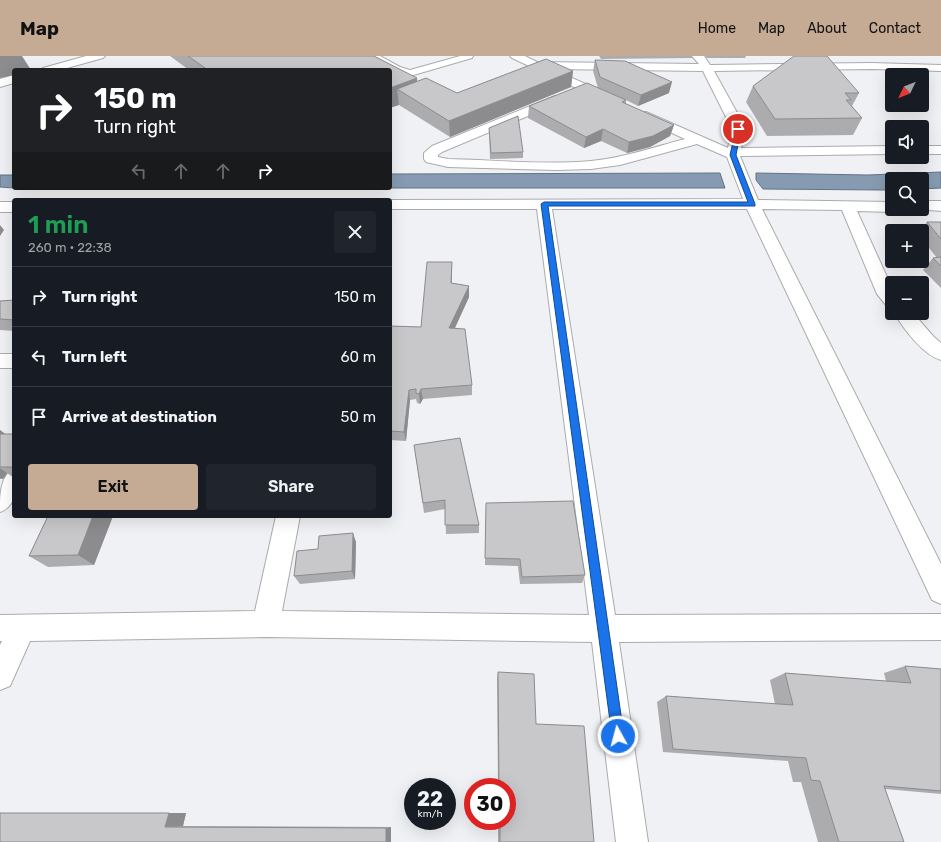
<!DOCTYPE html>
<html lang="en">
<head>
<meta charset="utf-8">
<style>
	:root { --surface:#171b24; --page:#20242c; --text:#f1f3f6; --muted:#9ea1a6; --line:#363941; --accent:#c6ab94 }
	body { margin:0; font-family:Rubik,sans-serif; background:var(--page); color:var(--text); height:100vh; display:flex; flex-direction:column; font-size:15px; white-space:nowrap }
	* { box-sizing:border-box; margin:0 }
	p { font-size:13px; color:var(--muted) }
	.icon { flex:none; width:22px; height:22px; fill:none; stroke:currentColor; stroke-width:2; stroke-linecap:round; stroke-linejoin:round }
	.map { position:relative; flex:1; overflow:hidden }
	.side { position:absolute; left:12px; top:142px; width:380px; height:320px; display:flex; flex-direction:column; background:var(--surface); border-radius:4px; box-shadow:0 4px 16px #0002 }
	.side>* { flex:none }
	.banner { position:absolute; left:12px; top:12px; width:380px; height:122px; border-radius:4px; box-shadow:0 4px 16px #0002; background:#202124; color:#fff; overflow:hidden }
	.needle { width:26px; rotate:227deg }
	.fabs { position:absolute; left:885px; top:12px; display:grid; gap:8px }
	.fabs a { display:grid; place-items:center; width:44px; height:44px; border-radius:4px; background:var(--surface); box-shadow:0 4px 16px #0002; font-size:20px }
	.speed { position:absolute; left:404px; top:722px; display:flex; gap:8px; font-size:20px; font-weight:700; text-align:center }
	.speed>* { display:grid; place-content:center; width:52px; height:52px; border-radius:50%; background:var(--surface); box-shadow:0 4px 16px #0002; line-height:1 }
	.speed small { font-size:10px; font-weight:400 }
	.speed .limit { border:6px solid #d22; background:#fff; color:#111 }
	.pin { position:absolute; display:grid; place-items:center; width:34px; height:34px; color:#fff; margin:-17px; border:2px solid #fff; border-radius:50%; box-shadow:0 1px 4px #0007 }
	.me { position:absolute; width:44px; margin:-22px; rotate:353deg; stroke-linejoin:round; filter:drop-shadow(0 0 3px #0008) }
	.turn { display:flex; align-items:center; gap:14px; height:84px; padding:0 16px; font-size:18px }
	.turn .icon { width:52px; height:52px; stroke-width:2.5 }
	.turn b { display:block; font-size:28px; line-height:34px }
	.lanes { display:flex; align-items:center; height:38px; padding:0 16px; background:#0003; justify-content:center; gap:20px; direction:ltr }
	.lanes .off { opacity:.35 }
	.round { display:grid; place-items:center; flex:none; width:42px; height:42px; border-radius:4px; background:var(--page) }
	.summary { display:flex; align-items:center; justify-content:space-between; height:68px; padding:0 16px }
	h1 { font-size:24px; font-weight:600; line-height:30px; color:#1e9e55 }
	.cta { display:flex; gap:8px; margin-top:auto; padding:8px 16px }
	.cta a { flex:1; height:46px; border-radius:4px; background:var(--accent); color:#111; font-size:16px; font-weight:600; line-height:46px; text-align:center }
	.cta a+a { background:var(--page); color:var(--text) }
	ul { padding:0; list-style:none }
	li { display:flex; align-items:center; gap:12px; height:60px; padding:0 16px; border-top:1px solid var(--line) }
	li div { flex:1 }
	li b { display:block; font-size:15px }
	li em { font-style:normal }
	header { display:flex; align-items:center; gap:24px; box-sizing:border-box; height:56px; padding:0 20px; background:var(--accent); color:#111 }
	header strong { font-size:19px }
	nav { display:flex; gap:22px; margin-inline-start:auto; font-size:14px }
	.map>svg:first-child { display:block }
</style>
</head>
<body>
<header>
<strong>Map</strong>
<nav><a>Home</a><a>Map</a><a>About</a><a>Contact</a></nav>
</header>
<div class="map">
<svg width="941" height="786" viewBox="0 0 941 786">
	<rect width="100%" height="100%" fill="#f0f1f4"/>
	<!-- water -->
	<g fill="#869bb1" stroke="#647383">
		<polygon points="941,116 941,132 922,133 922,123 892,123 892,134 880,134 763,133 756,124 756,117 868,119"/>
		<polygon points="720,117 725,132 390,132 390,118"/>
		<polygon points="0,119 14,119 14,132 0,131"/>
	</g>
	<g fill="none" stroke-linecap="round" stroke-linejoin="round">
		<!-- lane casing -->
		<g stroke="#ababae" stroke-width="2">
			<polygon id="lane" points="370,0 380,0 400,11 410,14 460,0 473,0 472,2 410,20 394,15"/>
		</g>
		<!-- street casing -->
		<g stroke="#ababae" stroke-width="2">
			<g id="street">
				<polygon points="86,0 105,0 103,2 60,14 41,14 43,12"/>
				<path d="M510 0H525L537 6 699 8 692 0H704L710 9 871 7 941 9V15L871 13 714 15 746 73 741 92 892 90V98L740 100 758 144 892 146V153H898L892 156 857 155 892 232V251L886 249 877 238 842 154 762 153 941 508V548L932 544 747 153H552L615 559 941 558V584L619 586 648 786H616L592 586 266 581 30 585 10 630 0 634V589L2 585H0V559L255 555 276 460H300L282 555 589 559 537 153H390V144H388L743 143 727 101 697 88 620 109 591 113 556 114 448 111 426 106 424 103V97L432 90 555 40 559 41 561 44 559 47 442 96 438 99V101L448 103C495 104 544 109 591 105 623 102 654 91 685 83L642 63 640 60 642 57 646 56 728 92 732 73 703 15 552 13 610 39 612 42 610 45 606 46 512 2Z"/>
				<polygon points="14,19 14,27 0,31 0,23"/>
				<rect x="922" y="90" width="19" height="8"/>
				<polygon points="922,145 941,145 941,155 917,153 922,153"/>
				<rect x="0" y="146" width="14" height="10"/>
				<path d="M894 257H913L933 280 941 287V304C923 299 904 273 894 257Z"/>
				<rect x="0" y="298" width="14" height="14"/>
				<path d="M14 413C14 430 19 449 0 456 0 439 0 420 14 413Z"/>
			</g>
		</g>
		<!-- lane -->
		<use href="#lane" fill="#fff" fill-rule="evenodd"/>
		<!-- street -->
		<use href="#street" fill="#fff" fill-rule="evenodd"/>
	</g>
	<!-- wall -->
	<g fill="#acabad">
		<polygon points="170,0 374,0 417,25 457,37 573,15 571,31 450,81 399,49 390,14 189,14"/>
		<polygon points="599,0 692,0 692,2 601,3"/>
		<polygon points="705,0 746,0 745,2 707,2"/>
		<polygon points="595,4 669,37 638,50 626,44 626,48 674,69 670,80 650,91 627,97 601,85 584,92 528,62 529,50 598,32 593,15"/>
		<polygon points="753,30 859,37 852,50 862,62 853,79 767,80 746,46"/>
		<polygon points="489,72 523,96 523,102 490,103"/>
		<polygon points="927,166 941,166 941,232 923,214 933,202 937,202 922,183 922,175 920,175"/>
		<polygon points="452,206 452,227 469,230 469,241 454,273 472,329 472,339 423,343 420,348 417,347 416,343 410,344 406,385 390,384 390,270 421,271"/>
		<polygon points="14,244 14,275 0,274 0,245"/>
		<polygon points="0,374 5,378 14,378 14,422 7,417 3,423 0,423"/>
		<polygon points="414,389 479,469 479,477 446,478 445,453 424,457"/>
		<polygon points="486,447 585,519 582,527 520,528 518,510 485,509"/>
		<polygon points="48,460 113,460 94,509 48,511 29,500"/>
		<polygon points="356,486 355,523 300,528 294,520 318,493"/>
		<polygon points="905,610 941,613 941,738 885,733 904,786 818,786 801,726 793,726 788,705 663,696 657,646 666,640 775,648 770,624 785,617 886,625 884,617"/>
		<polygon points="498,616 536,668 594,786 498,786 498,765 507,765 507,731 498,731 497,623"/>
		<polygon points="0,757 186,757 183,770 391,771 391,786 0,786"/>
	</g>
	<!-- shaded-wall -->
	<g fill="#8c8b8d">
		<polygon points="0,0 22,0 31,14 14,14 14,19 0,22"/>
		<polygon points="573,15 571,31 450,81 449,65"/>
		<polygon points="417,22 418,41 397,33 399,49 390,52 390,32"/>
		<polygon points="672,26 669,37 638,50 641,39"/>
		<polygon points="674,69 670,80 650,91 627,97 629,86"/>
		<polygon points="603,73 601,85 584,92 586,81"/>
		<polygon points="0,169 4,174 0,180"/>
		<polygon points="452,206 452,217 451,237 451,227"/>
		<polygon points="469,230 469,241 450,283 449,272"/>
		<polygon points="421,333 423,343 420,348 419,338"/>
		<polygon points="409,334 410,344 406,385 404,376"/>
		<polygon points="0,374 14,385 0,383"/>
		<polygon points="0,412 7,417 3,423 0,422"/>
		<polygon points="93,460 113,460 94,509 78,499"/>
		<polygon points="353,477 356,486 355,523 352,515"/>
		<polygon points="169,757 186,757 183,770 165,771"/>
		<polygon points="391,771 391,786 386,786 386,772"/>
	</g>
	<!-- building -->
	<g fill="#c8c7c9" stroke="#8c8b8d">
		<polygon points="188,0 374,0 417,22 390,32 390,14 208,14"/>
		<polygon points="794,0 827,0 859,37 845,37 851,44 846,44 862,62 775,63 753,30"/>
		<polygon points="546,3 573,15 449,65 397,33 426,22 457,37"/>
		<polygon points="595,4 625,5 672,26 641,39 600,21"/>
		<polygon points="587,27 626,44 622,46 674,69 653,80 629,86 603,73 586,81 529,50"/>
		<polygon points="518,60 523,96 491,97 489,72"/>
		<polygon points="927,166 941,166 941,183"/>
		<polygon points="941,201 941,210 933,202"/>
		<polygon points="427,206 452,206 451,227 469,230 449,272 465,273 472,329 421,333 419,338 416,337 416,333 409,334 404,376 390,375 390,270 421,271"/>
		<polygon points="14,244 14,264 0,263 0,245"/>
		<rect x="0" y="378" width="14" height="33"/>
		<polygon points="460,382 479,469 445,469 445,444 423,447 414,389"/>
		<polygon points="573,445 585,519 522,521 520,503 485,502 486,447"/>
		<polygon points="48,460 93,460 78,499 29,500"/>
		<polygon points="353,477 352,515 294,520 297,495 318,493 319,480"/>
		<polygon points="905,610 941,613 941,735 884,730 904,786 839,786 820,725 811,724 806,702 673,693 666,640 793,649 785,617 911,627"/>
		<polygon points="498,616 534,618 536,668 584,670 594,786 500,786 500,765 507,765 507,731 499,731"/>
		<polygon points="0,757 169,757 165,771 386,772 386,786 0,786"/>
	</g>
	<!-- route -->
	<polygon fill="#1a73e8" stroke="#114b97" points="738,71 741,73 736,99 755,148 755,150 548,150 624,680 622,684 618,686 614,684 612,680 541,148 544,146 748,146 730,99 736,73"/>
</svg>
<div class="fabs">
<a><svg class="needle" viewBox="-14 -14 28 28"><path d="M0-13l5 13h-10z" fill="#e53935"/><path d="M0 13l5-13h-10z" fill="#9ea1a6"/></svg></a>
<a><svg class="icon" aria-label="sound" viewBox="0 0 24 24"><path d="M4 9h4l5-4v14l-5-4H4zM17 9q2 3 0 6"/></svg></a>
<a><svg class="icon" aria-label="search" viewBox="0 0 24 24"><circle cx="10" cy="10" r="6"/><path d="M15 15l6 6"/></svg></a>
<a>+</a>
<a>−</a>
</div>
<div class="speed"><div>22<small>km/h</small></div><div class="limit">30</div></div>
<div class="pin" style="left:738px;top:73px;background:#d93025"><svg class="icon" aria-label="arrive" viewBox="0 0 24 24"><path d="M6 21V4h12l-3 4 3 4H6"/></svg></div>
<svg class="me" style="left:618px;top:680px" viewBox="-20 -20 40 40"><circle r="17" fill="#1a73e8" stroke="#fff" stroke-width="3"/><path d="M0-11L8 9 0 5-8 9z" fill="#fff"/></svg>
<div class="banner">
<div class="turn"><svg class="icon" aria-label="right" viewBox="0 0 24 24"><path d="M7 20v-9h11M14 6l5 5-5 5"/></svg><div><b>150 m</b>Turn right</div></div>
<div class="lanes"><svg class="icon off" aria-label="left" viewBox="0 0 24 24"><path d="M17 20v-9H6M10 6l-5 5 5 5"/></svg><svg class="icon off" aria-label="ahead" viewBox="0 0 24 24"><path d="M12 20V5M6 11l6-6 6 6"/></svg><svg class="icon off" aria-label="ahead" viewBox="0 0 24 24"><path d="M12 20V5M6 11l6-6 6 6"/></svg><svg class="icon" aria-label="right" viewBox="0 0 24 24"><path d="M7 20v-9h11M14 6l5 5-5 5"/></svg></div>
</div>
<section class="side">
<div class="summary"><div><h1>1 min</h1><p>260 m · 22:38</p></div><a class="round"><svg class="icon" aria-label="close" viewBox="0 0 24 24"><path d="M6 6l12 12M18 6L6 18"/></svg></a></div>
<ul>
<li><svg class="icon" aria-label="right" viewBox="0 0 24 24"><path d="M7 20v-9h11M14 6l5 5-5 5"/></svg><div><b>Turn right</b></div><em>150 m</em></li>
<li><svg class="icon" aria-label="left" viewBox="0 0 24 24"><path d="M17 20v-9H6M10 6l-5 5 5 5"/></svg><div><b>Turn left</b></div><em>60 m</em></li>
<li><svg class="icon" aria-label="arrive" viewBox="0 0 24 24"><path d="M6 21V4h12l-3 4 3 4H6"/></svg><div><b>Arrive at destination</b></div><em>50 m</em></li>
</ul>
<div class="cta"><a>Exit</a><a>Share</a></div>
</section>
</div>
</body>
</html>
